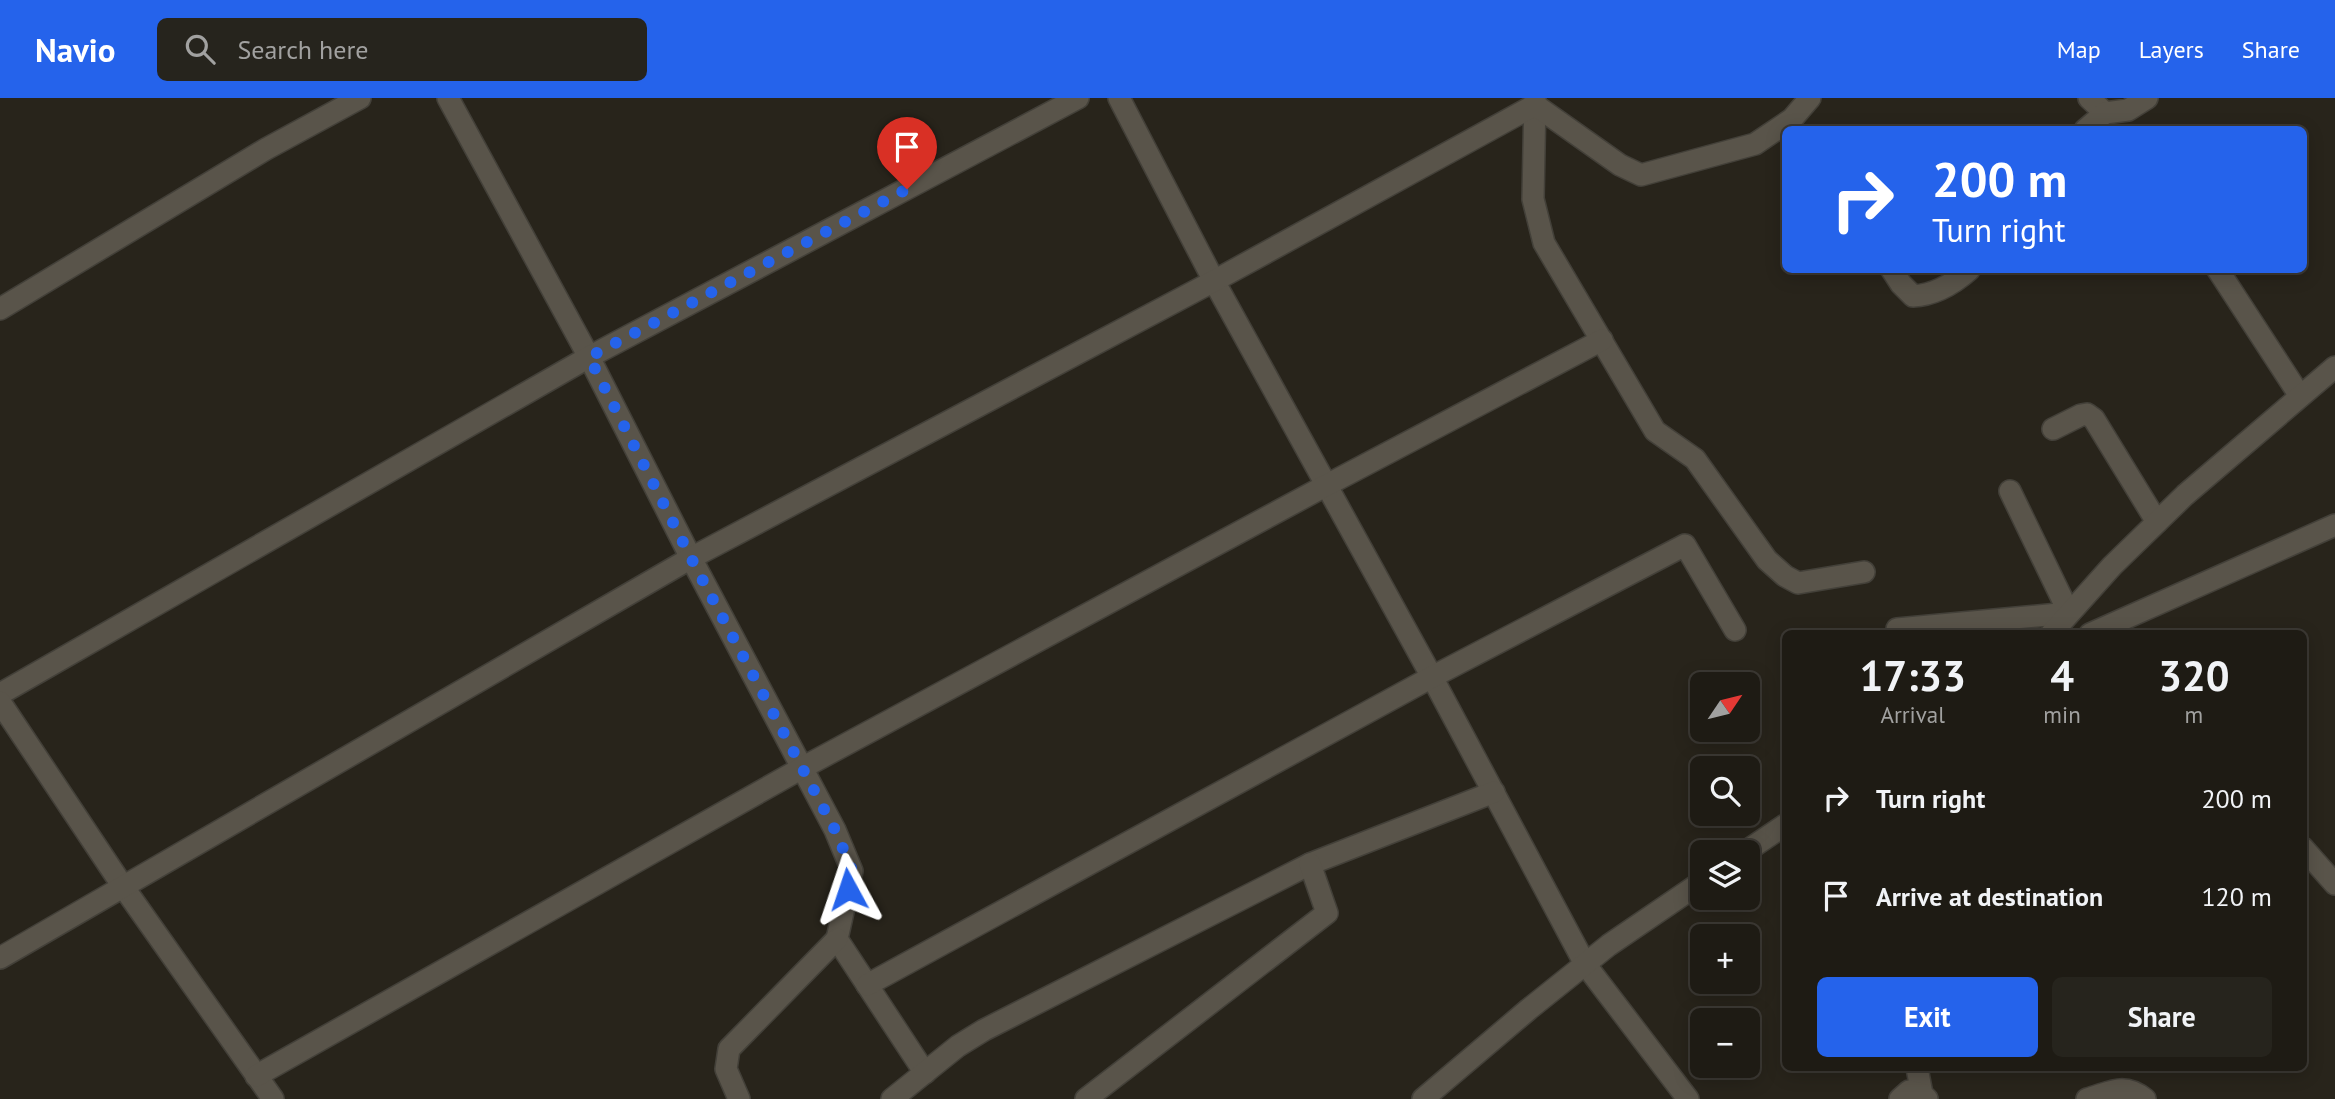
<!DOCTYPE html>
<html lang="en">
<head>
<meta charset="utf-8">
<style>
	:root { --surface:#1e1b14; --page:#26241d; --text:#f1f3f6; --muted:#a1a1a0; --line:#3c3934; --accent:#2563eb }
	body { margin:0; font-family:"PT Sans",sans-serif; background:var(--page); color:var(--text); height:100vh; display:flex; flex-direction:column; font-size:26px; white-space:nowrap }
	* { box-sizing:border-box; margin:0 }
	p { font-size:23px; color:var(--muted) }
	.icon { flex:none; width:38px; height:38px; fill:none; stroke:currentColor; stroke-width:2; stroke-linecap:round; stroke-linejoin:round }
	.map { position:relative; flex:1; overflow:hidden }
	.side { position:absolute; left:1782px; top:532px; width:525px; height:441px; display:flex; flex-direction:column; background:var(--surface); border-radius:10px; box-shadow:0 4px 18px #0003,0 0 0 2px var(--line) }
	.side>* { flex:none }
	.top-card { position:absolute; left:1782px; top:28px; width:525px; height:147px; border-radius:10px; box-shadow:0 4px 18px #0003,0 0 0 2px var(--line); background:#2563eb; color:#fff; overflow:hidden }
	.needle { width:46px; rotate:55deg }
	.fabs { position:absolute; left:1690px; top:574px; display:grid; gap:14px }
	.fabs a { display:grid; place-items:center; width:70px; height:70px; border-radius:10px; background:var(--surface); box-shadow:0 4px 18px #0003,0 0 0 2px var(--line); font-size:35px }
	.pin { position:absolute; display:grid; place-items:center; width:60px; height:60px; color:#fff; margin:-72px -30px; border-radius:50% 50% 50% 0; rotate:-45deg; box-shadow:0 0 7px #0007 }
	.pin .icon { rotate:45deg }
	.me { position:absolute; width:77px; margin:-38px; rotate:355deg; stroke-linejoin:round; filter:drop-shadow(0 0 5px #0008) }
	.turn { display:flex; align-items:center; gap:24px; height:147px; padding:0 35px; font-size:32px }
	.turn .icon { width:91px; height:91px; stroke-width:2.5 }
	.turn b { display:block; font-size:49px; line-height:60px }
	.eta { display:flex; justify-content:space-evenly; align-items:center; height:119px; text-align:center }
	.eta b { font-size:42px; font-weight:700; line-height:49px }
	.button { display:flex; gap:14px; margin-top:auto; padding:14px 35px }
	.button a { flex:1; height:80px; border-radius:10px; background:var(--accent); color:#fff; font-size:28px; font-weight:700; line-height:80px; text-align:center }
	.button a+a { background:var(--page); color:var(--text) }
	ul { padding:0; list-style:none }
	li { display:flex; align-items:center; gap:21px; height:98px; padding:0 35px }
	li div { flex:1 }
	li b { display:block; font-size:26px }
	li em { font-style:normal }
	header { display:flex; align-items:center; gap:42px; box-sizing:border-box; height:98px; padding:0 35px; background:var(--accent); color:#fff }
	header strong { font-size:33px }
	nav { display:flex; gap:38px; margin-inline-start:auto; font-size:24px }
	.search { width:490px; height:63px; background:var(--page); display:flex; align-items:center; gap:18px; box-sizing:border-box; padding:0 24px; border-radius:10px; color:var(--muted); font-size:26px }
	.map>svg:first-child { display:block }
</style>
</head>
<body>
<header>
<strong>Navio</strong>
<div class="search"><svg class="icon" aria-label="search" viewBox="0 0 24 24"><circle cx="10" cy="10" r="6"/><path d="M15 15l6 6"/></svg>Search here</div>
<nav><a>Map</a><a>Layers</a><a>Share</a></nav>
</header>
<div class="map">
<svg width="2335" height="1001" viewBox="0 0 2335 1001">
	<rect width="100%" height="100%" fill="#28241b"/>
	<g fill="none" stroke-linecap="round" stroke-linejoin="round">
		<!-- minor casing -->
		<g stroke="#434039" stroke-width="24">
			<g id="minor">
				<polyline points="448,0 589,259 691,460 835,732 852,773 837,841 925,975"/>
				<polyline points="1119,0 1214,183 1432,579 1585,866 1688,1001"/>
				<polyline points="1535,0 1533,101 1544,145 1655,333 1695,361 1767,462 1785,478 1798,485 1864,474"/>
				<polyline points="2089,0 2105,15"/>
				<polyline points="2085,32 2105,15 2128,12 2147,0"/>
				<path d="M1892 172 1901 186 1913 198C1935 197 1953 186 1969 172"/>
				<polyline points="2218,172 2300,298"/>
				<polyline points="0,211 266,51 360,0"/>
				<polyline points="2053,331 2081,317 2087,316 2094,321 2157,424"/>
				<polyline points="1897,531 2069,515 2010,393"/>
				<polyline points="2051,536 2112,468 2185,397 2335,269"/>
				<polyline points="2090,536 2335,427"/>
				<polyline points="0,596 589,259 1078,0"/>
				<polyline points="0,604 122,787 273,1001"/>
				<polyline points="2303,750 2335,786"/>
				<polyline points="1745,754 1785,727"/>
				<polyline points="0,860 691,460 1214,183 1535,7 1620,67 1641,77 1755,46 1792,21 1810,0"/>
				<polyline points="867,887 1432,579 1685,447 1735,532"/>
				<polyline points="1917,970 1922,996 1927,1001"/>
				<polyline points="256,978 802,670 1325,388 1602,242"/>
				<polyline points="739,1001 726,971 729,951 837,841"/>
				<polyline points="892,1001 958,948 984,932 1310,766 1494,694"/>
				<polyline points="1086,1001 1327,815 1310,766"/>
				<polyline points="1423,1001 1529,911 1609,847 1703,783"/>
				<polyline points="1900,1001 1909,993 1922,996"/>
				<path d="M2087 1001C2111 994 2124 984 2145 1001"/>
			</g>
		</g>
		<!-- minor -->
		<use href="#minor" stroke="#59544a" stroke-width="21"/>
	</g>
	<g fill="none" stroke-linecap="round" stroke-linejoin="round">
		<!-- route -->
		<polyline stroke="#2563eb" stroke-width="12" stroke-dasharray="0 21.6" points="848,791 852,772 835,732 691,460 589,259 907,91"/>
	</g>
</svg>
<div class="fabs">
<a><svg class="needle" viewBox="-14 -14 28 28"><path d="M0-13l5 13h-10z" fill="#e53935"/><path d="M0 13l5-13h-10z" fill="#a1a1a0"/></svg></a>
<a><svg class="icon" aria-label="search" viewBox="0 0 24 24"><circle cx="10" cy="10" r="6"/><path d="M15 15l6 6"/></svg></a>
<a><svg class="icon" aria-label="layers" viewBox="0 0 24 24"><path d="M12 4l9 5-9 5-9-5zM3 14l9 5 9-5"/></svg></a>
<a>+</a>
<a>−</a>
</div>
<div class="pin" style="left:907px;top:91px;background:#d93025"><svg class="icon" aria-label="arrive" viewBox="0 0 24 24"><path d="M6 21V4h12l-3 4 3 4H6"/></svg></div>
<svg class="me" style="left:848px;top:791px" viewBox="-20 -20 40 40"><path d="M0-17L14 15 0 8-14 15z" fill="#2563eb" stroke="#fff" stroke-width="4"/></svg>
<div class="top-card">
<div class="turn"><svg class="icon" aria-label="right" viewBox="0 0 24 24"><path d="M7 20v-9h11M14 6l5 5-5 5"/></svg><div><b>200 m</b>Turn right</div></div>
</div>
<section class="side">
<div class="eta">
<div><b>17:33</b><p>Arrival</p></div>
<div><b>4</b><p>min</p></div>
<div><b>320</b><p>m</p></div>
</div>
<ul>
<li><svg class="icon" aria-label="right" viewBox="0 0 24 24"><path d="M7 20v-9h11M14 6l5 5-5 5"/></svg><div><b>Turn right</b></div><em>200 m</em></li>
<li><svg class="icon" aria-label="arrive" viewBox="0 0 24 24"><path d="M6 21V4h12l-3 4 3 4H6"/></svg><div><b>Arrive at destination</b></div><em>120 m</em></li>
</ul>
<div class="button"><a>Exit</a><a>Share</a></div>
</section>
</div>
</body>
</html>
